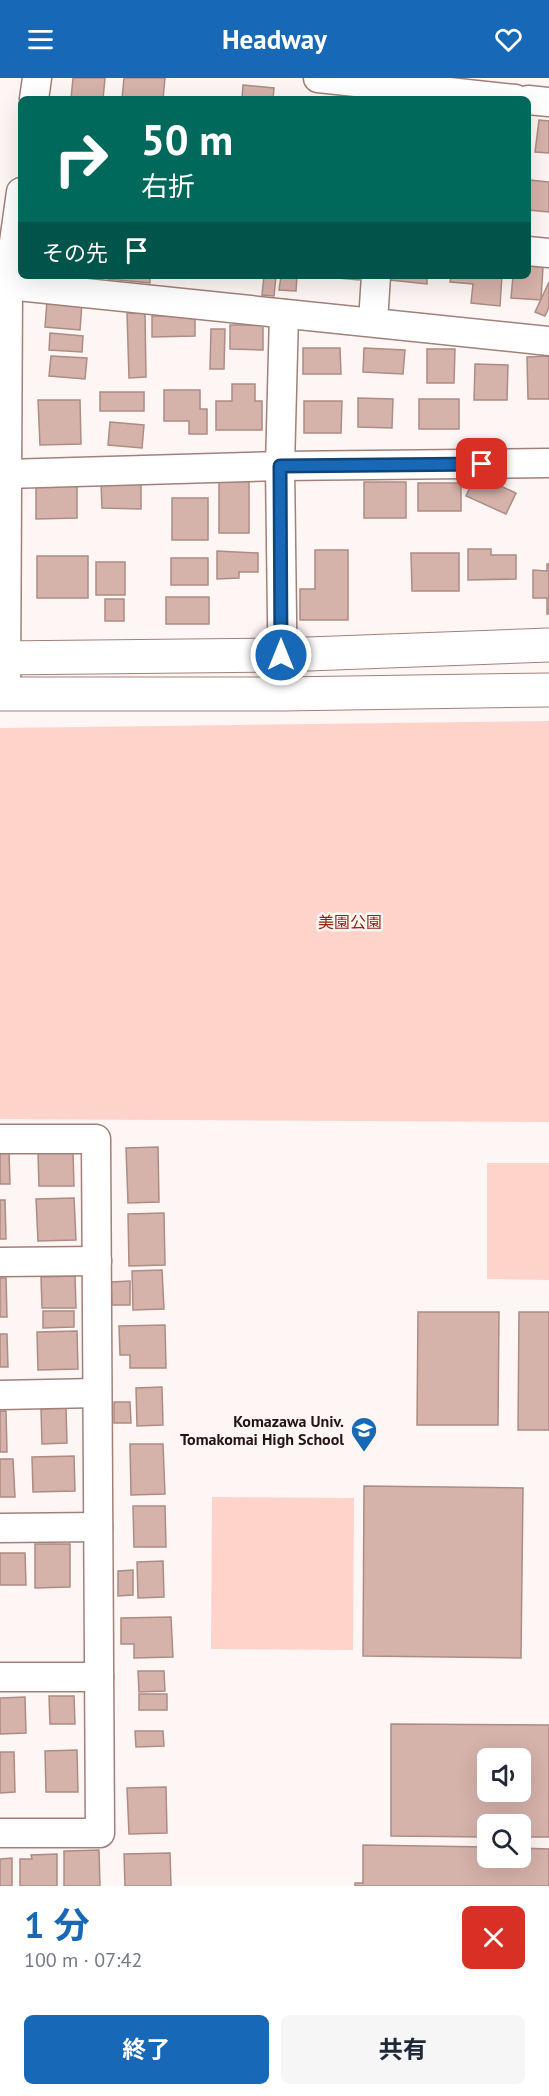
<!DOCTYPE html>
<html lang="ja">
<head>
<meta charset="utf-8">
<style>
	:root { --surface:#fff; --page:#f6f6f7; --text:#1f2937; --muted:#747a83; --accent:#1768b6 }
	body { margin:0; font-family:"PT Sans","Noto Sans JP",sans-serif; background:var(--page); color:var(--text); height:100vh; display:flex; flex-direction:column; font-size:22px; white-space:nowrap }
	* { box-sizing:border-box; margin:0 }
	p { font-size:20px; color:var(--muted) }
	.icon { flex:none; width:33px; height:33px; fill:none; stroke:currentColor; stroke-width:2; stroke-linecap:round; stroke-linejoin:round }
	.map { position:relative; height:1808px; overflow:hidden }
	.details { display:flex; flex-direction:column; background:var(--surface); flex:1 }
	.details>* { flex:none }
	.guide { position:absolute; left:18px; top:18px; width:513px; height:183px; border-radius:9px; box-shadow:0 6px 24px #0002; background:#00695c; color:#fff; overflow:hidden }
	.buttons { position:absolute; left:477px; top:1670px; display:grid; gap:12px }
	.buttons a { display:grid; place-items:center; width:54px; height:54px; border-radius:9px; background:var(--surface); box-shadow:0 6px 24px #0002; font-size:30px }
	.pin { position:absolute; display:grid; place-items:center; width:51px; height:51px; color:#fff; margin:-26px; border-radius:12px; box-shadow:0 3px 9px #0006 }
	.me { position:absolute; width:66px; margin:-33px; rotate:0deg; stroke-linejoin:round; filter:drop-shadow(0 0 4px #0008) }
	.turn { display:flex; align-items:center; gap:21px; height:126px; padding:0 24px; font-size:27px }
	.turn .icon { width:78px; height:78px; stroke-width:2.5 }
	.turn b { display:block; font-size:42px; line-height:51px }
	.then { display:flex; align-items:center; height:57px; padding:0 24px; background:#0003; gap:12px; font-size:22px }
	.round { display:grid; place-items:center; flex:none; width:63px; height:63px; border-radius:9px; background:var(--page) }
	.head { display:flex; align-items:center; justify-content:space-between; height:102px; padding:0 24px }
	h1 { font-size:36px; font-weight:700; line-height:45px; color:var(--accent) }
	.button { display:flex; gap:12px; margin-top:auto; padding:12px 24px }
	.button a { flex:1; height:69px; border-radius:9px; background:var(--accent); color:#fff; font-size:24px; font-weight:700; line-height:69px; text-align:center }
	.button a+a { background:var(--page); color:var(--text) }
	header { display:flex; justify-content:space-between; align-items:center; height:78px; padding:0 24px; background:var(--accent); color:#fff; font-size:27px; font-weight:700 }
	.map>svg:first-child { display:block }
</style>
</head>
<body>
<header><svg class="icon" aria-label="menu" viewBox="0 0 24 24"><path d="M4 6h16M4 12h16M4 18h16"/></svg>Headway<svg class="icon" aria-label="heart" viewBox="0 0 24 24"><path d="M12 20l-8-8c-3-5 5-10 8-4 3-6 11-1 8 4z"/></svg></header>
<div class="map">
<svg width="549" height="1808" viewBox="0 0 549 1808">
	<rect width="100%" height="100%" fill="#fef6f4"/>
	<!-- green -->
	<g fill="#fdd3ca">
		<polygon points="549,643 549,1044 0,1041 0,650"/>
		<polygon points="487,1085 549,1085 549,1202 487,1201"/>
		<polygon points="212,1419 354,1420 353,1572 211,1571"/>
	</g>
	<!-- building -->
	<g fill="#d5b2aa" stroke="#ad8c84" stroke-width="1.5" fill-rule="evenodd">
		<polygon points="73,0 105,0 103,21 71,21"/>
		<polygon points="124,0 165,0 163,21 122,21"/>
		<polygon points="243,7 274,10 273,21 242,21"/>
		<polygon points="539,42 549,43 549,75 535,74"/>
		<polygon points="530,102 549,104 549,134 528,132"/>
		<polygon points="528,188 543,189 541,222 511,220 513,198 528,198"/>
		<polygon points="108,198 150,198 150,205 108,201"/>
		<polygon points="264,198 276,198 274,218 262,217"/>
		<polygon points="281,198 297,198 296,213 279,212"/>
		<polygon points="316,198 360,198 359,202"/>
		<polygon points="391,198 427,198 427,206 390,202"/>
		<polygon points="451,198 502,198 500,228 471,225 473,206 450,204"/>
		<polygon points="549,204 549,229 545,238 535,234"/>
		<polygon points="47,223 82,225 80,252 45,249"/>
		<polygon points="127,235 145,235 146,299 129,300"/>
		<polygon points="152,238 195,238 195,258 152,259"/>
		<polygon points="230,247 263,247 263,272 230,271"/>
		<polygon points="211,251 225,251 224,291 210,291"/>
		<polygon points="50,255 83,258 82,274 49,272"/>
		<polygon points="303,270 340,270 341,296 303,296"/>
		<polygon points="364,270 405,272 403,296 363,294"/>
		<polygon points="427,271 455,271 454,305 427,305"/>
		<polygon points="51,278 87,280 85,301 49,298"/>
		<polygon points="549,278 549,321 528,321 527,279"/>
		<polygon points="475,286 508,287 507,322 474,322"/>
		<polygon points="232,306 255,306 255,323 262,323 262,352 216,352 216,323 232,323"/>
		<polygon points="164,312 200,312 200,331 207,331 207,356 189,356 189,343 164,343"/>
		<rect x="100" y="314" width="44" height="19"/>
		<polygon points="358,320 393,321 392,350 358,349"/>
		<rect x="419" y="321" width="40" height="30"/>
		<polygon points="38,322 80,322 81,366 40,367"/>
		<polygon points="304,323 342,323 341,355 304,355"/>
		<polygon points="110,344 144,347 142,370 108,367"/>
		<polygon points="476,397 516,415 506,436 466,418"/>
		<rect x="219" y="403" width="30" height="52"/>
		<polygon points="101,404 141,404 141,431 102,430"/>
		<rect x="364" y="404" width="42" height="36"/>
		<rect x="418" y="405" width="43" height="28"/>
		<polygon points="36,407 77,407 77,440 36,441"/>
		<rect x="172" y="420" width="36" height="42"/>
		<polygon points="468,471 491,471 491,477 516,477 516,501 468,502"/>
		<polygon points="315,472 348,472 348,542 300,542 300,511 315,511"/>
		<polygon points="217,473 258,475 258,494 239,494 239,500 217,501"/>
		<polygon points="411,475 459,475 459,513 412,513"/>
		<rect x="37" y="478" width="51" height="42"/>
		<rect x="171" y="480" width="37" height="27"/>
		<rect x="96" y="484" width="29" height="33"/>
		<polygon points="547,486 549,486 549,536 547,536 547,520 533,520 533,492 547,493"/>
		<rect x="166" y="519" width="43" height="27"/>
		<rect x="105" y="521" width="19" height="22"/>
		<polygon points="158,1069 159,1124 128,1125 126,1070"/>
		<polygon points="0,1074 9,1074 10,1106 0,1106"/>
		<polygon points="73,1074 74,1108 39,1108 38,1075"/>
		<polygon points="74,1120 76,1162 38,1163 36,1121"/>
		<polygon points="0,1122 5,1122 6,1161 0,1161"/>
		<polygon points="164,1135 165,1187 129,1188 128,1136"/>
		<polygon points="162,1192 164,1231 133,1232 132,1193"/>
		<polygon points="75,1198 76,1230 42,1230 41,1199"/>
		<polygon points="0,1200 6,1200 7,1239 0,1239"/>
		<polygon points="130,1203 130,1227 112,1227 111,1204"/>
		<polygon points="43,1233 74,1233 74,1249 43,1250"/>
		<polygon points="418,1234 499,1234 498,1347 417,1347"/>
		<polygon points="519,1234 549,1234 549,1352 518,1352"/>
		<polygon points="165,1247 166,1290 130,1290 130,1277 120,1277 119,1248"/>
		<polygon points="77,1253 78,1291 38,1292 37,1254"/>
		<polygon points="0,1256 7,1256 8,1289 0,1289"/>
		<polygon points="162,1309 163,1347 137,1348 136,1310"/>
		<polygon points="114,1324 130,1324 131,1345 114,1345"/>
		<polygon points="66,1330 67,1365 42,1366 41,1331"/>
		<polygon points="0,1333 6,1333 7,1374 0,1374"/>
		<polygon points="130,1366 163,1366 165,1416 131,1417"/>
		<polygon points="74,1378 75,1413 33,1414 32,1379"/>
		<polygon points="0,1381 13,1381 15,1419 0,1419"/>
		<polygon points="364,1408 523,1410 521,1580 363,1578"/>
		<polygon points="133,1428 165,1428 166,1469 134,1469"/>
		<polygon points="35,1466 70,1466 70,1509 35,1510"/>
		<polygon points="0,1475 25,1475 26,1507 0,1507"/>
		<polygon points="163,1483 164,1519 138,1520 137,1484"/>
		<polygon points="133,1492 133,1517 118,1518 118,1493"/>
		<polygon points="171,1539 173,1579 134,1580 134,1566 121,1566 121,1540"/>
		<polygon points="138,1593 164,1593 165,1613 139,1614"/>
		<rect x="139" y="1616" width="28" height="16"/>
		<polygon points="49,1618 74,1618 75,1646 50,1646"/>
		<polygon points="25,1619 26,1655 0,1656 0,1620"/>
		<path d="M391 1646 549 1647V1759H520V1746H488V1759L391 1758ZM488 1680H520V1713H488Z"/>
		<polygon points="135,1653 163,1653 164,1668 136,1669"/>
		<polygon points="77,1672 78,1714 46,1714 45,1673"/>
		<polygon points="0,1674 14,1674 15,1714 0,1715"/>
		<polygon points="166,1709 167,1755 129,1756 127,1710"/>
		<polygon points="363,1767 488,1769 488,1779 520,1779 520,1770 549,1771 549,1808 355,1808 355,1805 363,1805"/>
		<polygon points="99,1772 100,1808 64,1808 64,1773"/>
		<polygon points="170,1775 171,1808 125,1808 124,1776"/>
		<polygon points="57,1776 57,1808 20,1808 20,1781 32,1781 31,1777"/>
		<polygon points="12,1780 12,1808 0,1808 0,1781"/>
	</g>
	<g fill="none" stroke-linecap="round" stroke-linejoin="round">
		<!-- minor casing -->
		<g stroke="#a18079" stroke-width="31">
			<g id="minor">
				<polyline points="318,0 515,21"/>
				<polyline points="34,21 37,0"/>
				<polyline points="528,22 549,24"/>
				<polyline points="528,173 549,175"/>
				<polyline points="8,207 549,263"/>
				<polyline points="373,243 376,198"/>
				<polyline points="6,396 280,388 549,385"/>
				<polyline points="6,616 8,207 21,114"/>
				<polyline points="283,616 280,388 284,236"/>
				<polyline points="0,1061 96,1061 100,1755 0,1755"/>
				<polyline points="0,1184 97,1183"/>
				<polyline points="0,1317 97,1315"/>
				<polyline points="0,1450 98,1449"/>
				<polyline points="0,1599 99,1599"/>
			</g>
		</g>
		<!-- tertiary casing -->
		<g stroke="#a18079" stroke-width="35">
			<g id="tertiary">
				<polyline points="0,580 281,577 549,567"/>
				<polyline points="0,616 283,616 549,612"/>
			</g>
		</g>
		<!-- minor -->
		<use href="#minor" stroke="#fff" stroke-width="28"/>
		<!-- tertiary -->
		<use href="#tertiary" stroke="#fff" stroke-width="33"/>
	</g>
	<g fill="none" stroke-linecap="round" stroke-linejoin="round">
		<!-- route casing -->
		<g stroke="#0f4476" stroke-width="15">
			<polyline id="route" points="281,577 280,388 482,386"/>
		</g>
		<!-- route -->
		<use href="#route" stroke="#1768b6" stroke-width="10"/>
	</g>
	<!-- icons -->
	<defs>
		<g id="school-pin" transform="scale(1.35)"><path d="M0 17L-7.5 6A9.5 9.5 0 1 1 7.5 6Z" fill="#1768b6" stroke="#fef6f4"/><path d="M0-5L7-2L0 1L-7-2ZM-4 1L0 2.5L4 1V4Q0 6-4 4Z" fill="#fff"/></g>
	</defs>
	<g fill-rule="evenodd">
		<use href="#school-pin" x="364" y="1352"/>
	</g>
	<g text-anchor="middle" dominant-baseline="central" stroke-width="5" stroke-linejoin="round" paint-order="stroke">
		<!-- park labels -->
		<g font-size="16" fill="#93240f" stroke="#fef6f4">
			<text x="350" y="844">美園公園</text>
		</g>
		<!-- poi labels -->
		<g font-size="16" font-weight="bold" fill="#221513" stroke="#fef6f4" text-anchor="end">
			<text x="344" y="1343">Komazawa Univ.<tspan x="344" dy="18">Tomakomai High School</tspan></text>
		</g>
	</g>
</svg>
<div class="buttons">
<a><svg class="icon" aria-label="sound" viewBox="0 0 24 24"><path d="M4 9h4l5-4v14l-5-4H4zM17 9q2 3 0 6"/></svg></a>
<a><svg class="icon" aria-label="search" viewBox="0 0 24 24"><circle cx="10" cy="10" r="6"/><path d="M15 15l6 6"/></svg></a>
</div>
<div class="pin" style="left:482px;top:386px;background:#d93025"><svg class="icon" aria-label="arrive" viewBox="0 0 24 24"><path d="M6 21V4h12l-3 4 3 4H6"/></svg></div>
<svg class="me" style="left:281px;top:577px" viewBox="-20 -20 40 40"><circle r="17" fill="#1768b6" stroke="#fff" stroke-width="3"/><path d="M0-11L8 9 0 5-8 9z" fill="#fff"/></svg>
<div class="guide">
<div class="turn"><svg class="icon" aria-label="right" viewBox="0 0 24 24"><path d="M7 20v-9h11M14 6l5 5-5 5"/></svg><div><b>50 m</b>右折</div></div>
<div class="then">その先<svg class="icon" aria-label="arrive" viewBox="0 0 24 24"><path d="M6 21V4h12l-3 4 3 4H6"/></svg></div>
</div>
</div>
<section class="details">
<div class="head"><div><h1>1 分</h1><p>100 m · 07:42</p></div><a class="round" style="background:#d93025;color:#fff"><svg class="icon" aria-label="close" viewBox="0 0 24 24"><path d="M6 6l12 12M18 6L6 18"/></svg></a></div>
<div class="button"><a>終了</a><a>共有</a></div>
</section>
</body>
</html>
